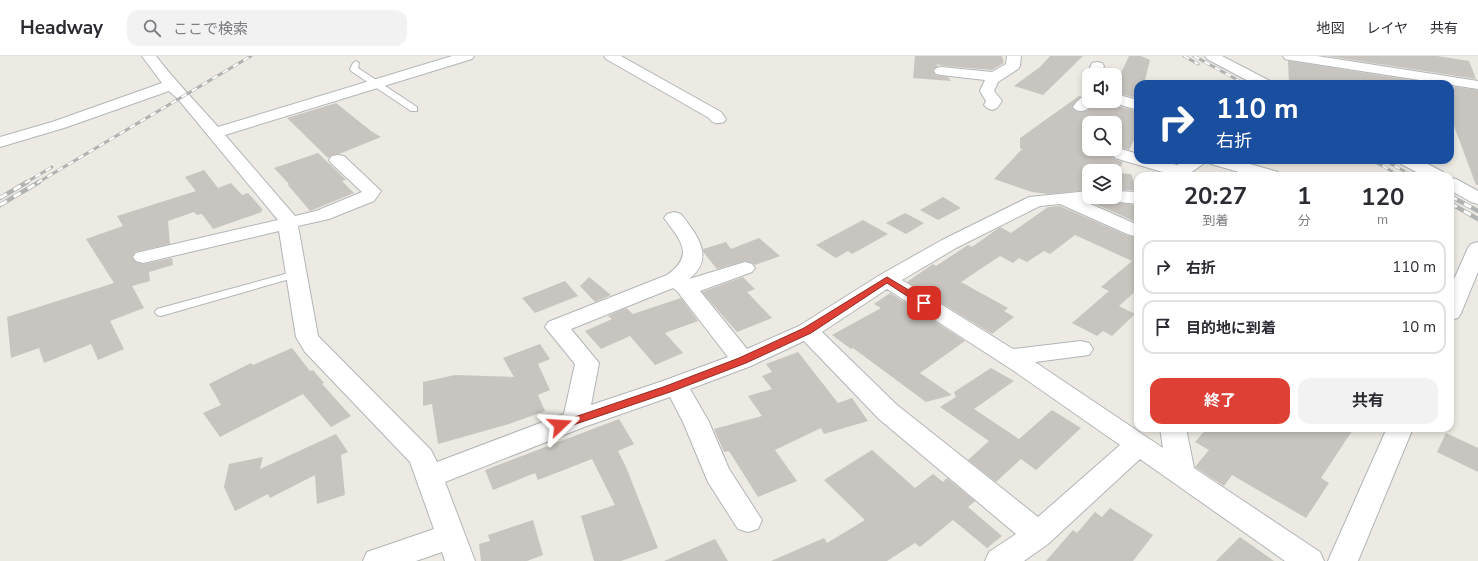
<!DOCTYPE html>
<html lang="ja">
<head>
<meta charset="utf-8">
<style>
	:root { --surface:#fff; --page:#f2f2f3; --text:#2b2b33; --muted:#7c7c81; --line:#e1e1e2; --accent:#df4035 }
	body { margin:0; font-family:"Nunito Sans","Noto Sans JP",sans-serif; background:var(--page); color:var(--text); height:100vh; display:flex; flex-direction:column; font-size:15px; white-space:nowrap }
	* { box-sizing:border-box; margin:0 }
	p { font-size:13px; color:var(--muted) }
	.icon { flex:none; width:22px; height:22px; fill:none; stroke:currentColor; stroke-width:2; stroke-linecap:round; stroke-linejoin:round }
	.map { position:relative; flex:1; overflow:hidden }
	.side { position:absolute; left:1134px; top:116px; width:320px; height:260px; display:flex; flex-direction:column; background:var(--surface); border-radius:12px; box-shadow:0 2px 6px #0003 }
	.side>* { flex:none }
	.guide { position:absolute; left:1134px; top:24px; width:320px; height:84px; border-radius:12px; box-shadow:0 2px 6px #0003; background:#1a4fa0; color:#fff; overflow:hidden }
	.fabs { position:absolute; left:1082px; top:12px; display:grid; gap:8px }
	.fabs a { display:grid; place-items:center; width:40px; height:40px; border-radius:8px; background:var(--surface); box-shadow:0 2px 6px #0003; font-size:20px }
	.pin { position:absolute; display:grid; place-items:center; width:34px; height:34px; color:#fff; margin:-17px; border-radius:8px; box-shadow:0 2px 6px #0006 }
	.me { position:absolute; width:44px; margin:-22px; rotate:70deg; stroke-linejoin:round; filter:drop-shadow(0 0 3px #0008) }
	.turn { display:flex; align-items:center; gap:14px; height:84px; padding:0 16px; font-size:18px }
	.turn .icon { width:52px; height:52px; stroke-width:2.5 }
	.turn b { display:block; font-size:28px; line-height:34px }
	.eta { display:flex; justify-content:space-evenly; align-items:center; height:68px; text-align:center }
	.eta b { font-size:24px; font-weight:700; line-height:28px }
	.cta { display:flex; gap:8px; margin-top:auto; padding:8px 16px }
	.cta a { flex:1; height:46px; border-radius:12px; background:var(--accent); color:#fff; font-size:16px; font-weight:700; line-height:46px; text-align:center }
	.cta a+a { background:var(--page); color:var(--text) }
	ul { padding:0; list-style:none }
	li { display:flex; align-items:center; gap:12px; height:54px; margin:0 8px 6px; padding:0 8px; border:2px solid var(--line); border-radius:12px }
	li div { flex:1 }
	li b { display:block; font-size:15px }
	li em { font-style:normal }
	header { display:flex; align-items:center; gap:24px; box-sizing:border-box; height:56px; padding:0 20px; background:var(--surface); border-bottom:1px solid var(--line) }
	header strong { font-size:19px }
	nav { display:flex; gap:22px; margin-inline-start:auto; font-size:14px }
	.search { width:280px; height:36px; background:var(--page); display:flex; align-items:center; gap:10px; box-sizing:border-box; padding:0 14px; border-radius:12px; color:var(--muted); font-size:15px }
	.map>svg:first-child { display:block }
</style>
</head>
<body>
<header>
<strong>Headway</strong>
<div class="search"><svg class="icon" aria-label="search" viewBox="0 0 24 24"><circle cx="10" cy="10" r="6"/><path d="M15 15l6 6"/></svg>ここで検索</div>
<nav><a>地図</a><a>レイヤ</a><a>共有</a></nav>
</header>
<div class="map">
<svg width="1478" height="505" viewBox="0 0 1478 505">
	<rect width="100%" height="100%" fill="#eceae2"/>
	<!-- building -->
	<g fill="#c8c4bf">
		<polygon points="915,0 1002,0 1004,7 992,14 944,10 936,8 938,10 933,14 935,19 948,21 951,25 913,22"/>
		<polygon points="1050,0 1083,0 1043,39 1014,30 1040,11"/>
		<polygon points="1129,0 1141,0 1150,4 1144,28 1138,28 1138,42 1115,37 1115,30"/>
		<polygon points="1327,0 1437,0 1469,5 1476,23"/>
		<polygon points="1288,5 1290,5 1436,28 1289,28"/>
		<polygon points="1450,30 1478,34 1478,129 1476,129 1450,59"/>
		<polygon points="1079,40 1081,40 1072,51 1076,55 1082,56 1087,55 1096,45 1138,55 1138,76 1129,94 1121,92 1115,92 1115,67 1089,67 1089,93 1114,93 1112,97 1114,103 1123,106 1117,117 1131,118 1137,134 1115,134 1115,115 1089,115 1089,134 1048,138 1032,136 994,123 1022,93 1020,92 1020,82"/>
		<polygon points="336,47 371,75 381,81 339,98 332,99 328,102 287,62"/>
		<polygon points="318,97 346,124 342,125 354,137 310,155 288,129 289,128 274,112"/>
		<polygon points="204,114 218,132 231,127 242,139 248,137 263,154 261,154 262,156 213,173 202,158 197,159 194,156 168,165 170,188 135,196 132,201 136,206 143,208 172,202 173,209 149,216 150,225 132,230 144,252 110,265 124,293 98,304 91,288 44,307 39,292 11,302 7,261 114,227 86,183 123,170 117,160 196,135 185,121"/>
		<polygon points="943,141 961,152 938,164 920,154"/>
		<polygon points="1098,141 1105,141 1109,146 1138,149 1138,167 1091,146 1096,145"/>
		<polygon points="1060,150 1126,179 1134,181 1138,181 1138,233 1119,250 1135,258 1112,280 1103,275 1097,280 1072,267 1109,235 1101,231 1132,205 1075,179 1050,198 1044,195 1027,206 1019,202 1013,207 1000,200 961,226 1008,252 1004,255 1014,261 992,278 907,226 933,208 936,210 968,189 972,191 1000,171 1011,177 1048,151"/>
		<polygon points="905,157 924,167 906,178 886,167"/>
		<polygon points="863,164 888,178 852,198 848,195 836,202 816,189"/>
		<polygon points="759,182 780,200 755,209 752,207 745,205 717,213 704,197 703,193 726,186 731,193"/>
		<polygon points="589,221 611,239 595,246 580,230"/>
		<polygon points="743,221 755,233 747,236 772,262 737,276 702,236"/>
		<polygon points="565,225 578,240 535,257 522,242"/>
		<polygon points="890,237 965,285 920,317 952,339 926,346 853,292 851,293 832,279 881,252 874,248"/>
		<polygon points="681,242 698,265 665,277 683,297 655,309 630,280 601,293 585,275 612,263 608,260 626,252 633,258"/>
		<polygon points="540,288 550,303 538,308 550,334 538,339 545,355 509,368 438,388 432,348 423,350 423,326 455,319 514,321 503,302"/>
		<polygon points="292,292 310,315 313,314 324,327 322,328 351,360 331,371 303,338 220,381 203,357 221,349 209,328 251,307 253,309"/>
		<polygon points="798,296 838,347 852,342 868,365 824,378 821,372 775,394 797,425 758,441 729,395 724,396 714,373 762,360 748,340 772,333 762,320 772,316 766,308"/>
		<polygon points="991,312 1014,325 974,353 1019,383 1052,354 1081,372 1036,414 1021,403 996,426 968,404 989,385 940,351 956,341 954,336"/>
		<polygon points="619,363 634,388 618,395 626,411 658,492 621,505 594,505 581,460 615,449 592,403 538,424 535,417 493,434 485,414"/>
		<polygon points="1207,372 1354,372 1321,422 1329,427 1306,462 1232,419 1224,430 1195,411 1209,394 1195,386"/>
		<polygon points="1446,377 1478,392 1478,416 1437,396"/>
		<polygon points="336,378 348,396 341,399 345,439 317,448 315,419 270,442 268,438 235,455 224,431 229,408 263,401 260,413"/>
		<polygon points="872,394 915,432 933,418 943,426 947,422 975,445 968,451 1002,480 987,492 953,464 920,491 915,487 887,505 771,505 824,482 827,487 865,464 824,424"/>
		<polygon points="1110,452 1153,479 1133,505 1046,505 1073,474 1077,477 1095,456 1102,461"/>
		<polygon points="533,464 543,499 527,505 481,505 479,488 490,485 488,479"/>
		<polygon points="1240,481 1274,505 1216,505"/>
		<polygon points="715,483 728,505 664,505"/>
	</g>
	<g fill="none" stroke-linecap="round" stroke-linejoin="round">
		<!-- lane casing -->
		<g stroke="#b2b5b9" stroke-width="2">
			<g id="lane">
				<polygon points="356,5 359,7 358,12 417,51 417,55 411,55 351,15 350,13 353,7"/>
				<polygon points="296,215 300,216 301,218 300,220 161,260 157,259 155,256 157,253"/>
			</g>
		</g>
		<!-- street casing -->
		<g stroke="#b2b5b9" stroke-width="2">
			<g id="street">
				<path d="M142 0H156C175 25 197 47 218 71L452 0H474L472 3 225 79 295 160 316 155 362 136 332 108 329 104 332 100 338 99 344 100 381 135 374 145 329 163 298 170 318 280 431 394 437 406 564 358 575 308 545 271 548 266 667 219C695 199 681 185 664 162L667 158 674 156 681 158C697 179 716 202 689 223L745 206 752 208 755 212 752 216 700 235 747 293 799 270 880 219 942 184 1029 141 1089 135V141H1097L1095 144 1086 146 1138 169V179L1134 180 1127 178 1060 148 1040 150 956 192 902 224 1013 293 1081 285 1089 287 1093 293 1089 299 1035 306 1163 392 1160 372H1186L1194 412 1320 496 1324 505H1285L1140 403 1048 488 1024 505H985L989 496 1016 478 879 363 804 285 751 310 690 333 709 366 729 413 762 464 758 473 748 476 738 473 708 426 683 366 670 341 584 371 445 426 475 505H445L442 496 416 505H363L367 496 434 473 410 406 305 296 296 281 279 175 143 207 136 205 133 201 136 197 278 164 178 43 169 35 64 72 0 91V81L52 66 162 27ZM673 232 677 235 728 301 660 326 591 349 599 307 571 273ZM887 233 1014 315 1120 389 1038 461 897 349 822 276Z"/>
				<path d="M604 0H621L721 56 726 63 724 66C717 68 713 68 709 62L606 3Z"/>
				<polygon points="1007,0 1021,0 1020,10 1018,13 998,26 994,35 1002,45 997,52 992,54 987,52 984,49 986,45 980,35 985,24 941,19 936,18 934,15 936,12 941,11 992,16 1006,8"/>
				<polygon points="1283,0 1317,0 1478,25 1478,33 1290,4 1285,3"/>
				<polygon points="1097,6 1102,7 1104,10 1101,19 1089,19 1089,22 1087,19 1092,7"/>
				<path d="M1089 38V45H1095L1094 46C1088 53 1085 57 1076 54L1073 51C1077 45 1082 40 1089 38Z"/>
				<polygon points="1115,38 1138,44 1138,54 1110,46 1109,45 1115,45"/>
				<polygon points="1121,93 1138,98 1138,104 1159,104 1177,109 1185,104 1206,104 1203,108 1186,120 1164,120 1166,117 1115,102 1113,98 1115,94"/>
				<polygon points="1208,104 1236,104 1278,116 1281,120 1253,120 1211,108"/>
				<polygon points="1115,135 1138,136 1138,148 1109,145 1106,141 1115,141"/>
			</g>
		</g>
		<!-- secondary casing -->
		<g stroke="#b1b5b9" stroke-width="2">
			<g id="secondary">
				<polygon points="1205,0 1222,0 1270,25 1272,28 1254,28 1207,3"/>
				<polygon points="1398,104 1420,104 1443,116 1446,120 1424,120 1401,108"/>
				<polygon points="1450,122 1456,123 1478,135 1478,148 1471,146 1450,134"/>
				<polygon points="1478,186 1478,216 1461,257 1458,262 1450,264 1450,232 1468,192 1471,188"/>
				<polygon points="1387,372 1413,372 1358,505 1328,505"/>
			</g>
		</g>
		<!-- lane -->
		<use href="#lane" fill="#fff" fill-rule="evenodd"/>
		<!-- street -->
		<use href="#street" fill="#fff" fill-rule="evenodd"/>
		<!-- secondary -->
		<use href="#secondary" fill="#fff" fill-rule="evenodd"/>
		<!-- rail-far1 casing -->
		<g stroke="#b1b2b2" stroke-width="3">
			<g id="rail-far1">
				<polyline points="1184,0 1198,8"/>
				<polyline points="1194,0 1245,28"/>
				<polyline points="1372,104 1400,120"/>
				<polyline points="1384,104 1413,120"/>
				<polyline points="25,127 52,111"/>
				<polyline points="37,127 251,0"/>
			</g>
		</g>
		<!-- rail casing -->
		<g stroke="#b1b2b2" stroke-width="4.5">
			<g id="rail">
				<polyline points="1450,140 1478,155"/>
				<polyline points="0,142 27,126"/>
				<polyline points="1450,147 1478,163"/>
				<polyline points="0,149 39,126"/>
			</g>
		</g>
		<!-- rail-far1 -->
		<use href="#rail-far1" stroke="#fff" stroke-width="2" stroke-dasharray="6" stroke-linecap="butt"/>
		<!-- rail -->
		<use href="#rail" stroke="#fff" stroke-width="3" stroke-dasharray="8" stroke-linecap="butt"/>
	</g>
	<!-- route -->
	<polygon fill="#df4035" stroke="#912a22" points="887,221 927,245 928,247 927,249 921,249 887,227 811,277 746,307 673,335 564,372 557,372 555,369 557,367 666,330 739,302 804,272"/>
</svg>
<div class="fabs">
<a><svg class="icon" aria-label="sound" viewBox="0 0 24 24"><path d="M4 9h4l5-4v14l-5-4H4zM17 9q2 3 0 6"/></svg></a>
<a><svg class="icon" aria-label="search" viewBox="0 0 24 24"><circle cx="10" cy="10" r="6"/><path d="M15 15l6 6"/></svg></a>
<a><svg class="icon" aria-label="layers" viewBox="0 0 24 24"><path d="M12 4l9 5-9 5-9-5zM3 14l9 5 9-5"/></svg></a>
</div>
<div class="pin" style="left:924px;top:247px;background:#d93025"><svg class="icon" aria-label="arrive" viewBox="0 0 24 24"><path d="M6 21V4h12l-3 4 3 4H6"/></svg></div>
<svg class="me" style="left:560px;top:369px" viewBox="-20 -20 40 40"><path d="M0-17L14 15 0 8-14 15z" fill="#df4035" stroke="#fff" stroke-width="4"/></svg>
<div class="guide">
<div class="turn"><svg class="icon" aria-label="right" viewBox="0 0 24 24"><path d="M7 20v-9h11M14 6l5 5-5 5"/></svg><div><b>110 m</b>右折</div></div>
</div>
<section class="side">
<div class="eta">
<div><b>20:27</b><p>到着</p></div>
<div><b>1</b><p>分</p></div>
<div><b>120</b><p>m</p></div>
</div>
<ul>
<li><svg class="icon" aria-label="right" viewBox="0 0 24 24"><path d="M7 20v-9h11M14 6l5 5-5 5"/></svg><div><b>右折</b></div><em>110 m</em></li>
<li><svg class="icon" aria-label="arrive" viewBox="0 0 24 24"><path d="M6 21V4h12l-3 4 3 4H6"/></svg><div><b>目的地に到着</b></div><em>10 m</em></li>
</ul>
<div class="cta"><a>終了</a><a>共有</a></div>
</section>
</div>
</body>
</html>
